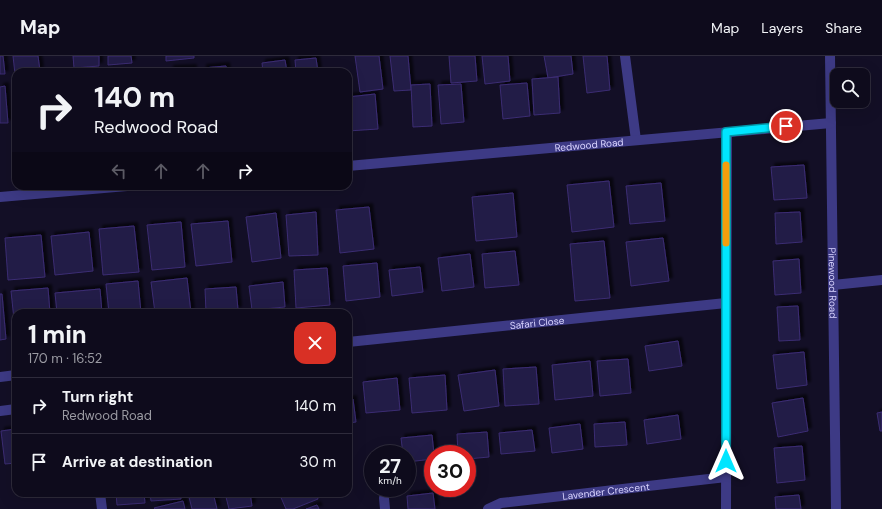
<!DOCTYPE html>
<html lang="en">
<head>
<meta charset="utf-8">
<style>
	:root { --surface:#0e0b1c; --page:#1c1929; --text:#f1f3f6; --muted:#9b9ba3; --line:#2e2b3b }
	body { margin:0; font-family:"DM Sans",sans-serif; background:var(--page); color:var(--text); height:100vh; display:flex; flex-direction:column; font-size:15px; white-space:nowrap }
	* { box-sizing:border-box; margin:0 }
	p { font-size:13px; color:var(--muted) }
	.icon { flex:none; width:22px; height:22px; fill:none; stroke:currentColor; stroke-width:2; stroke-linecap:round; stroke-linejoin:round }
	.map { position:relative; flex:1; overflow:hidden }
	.side { position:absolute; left:12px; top:253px; width:340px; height:188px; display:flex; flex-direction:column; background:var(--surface); border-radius:12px; box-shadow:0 4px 16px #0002,0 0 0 1px var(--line) }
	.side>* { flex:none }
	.banner { position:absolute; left:12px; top:12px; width:340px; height:122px; border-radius:12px; box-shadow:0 4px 16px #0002,0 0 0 1px var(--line); background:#0e0b1c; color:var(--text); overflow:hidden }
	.fabs { position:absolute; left:830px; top:12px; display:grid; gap:8px }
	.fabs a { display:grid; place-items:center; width:40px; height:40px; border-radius:8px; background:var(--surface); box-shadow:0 4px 16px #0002,0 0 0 1px var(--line); font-size:20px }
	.speed { position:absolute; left:364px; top:389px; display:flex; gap:8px; font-size:20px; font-weight:700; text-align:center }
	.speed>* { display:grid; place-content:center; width:52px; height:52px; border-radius:50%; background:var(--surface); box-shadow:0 4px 16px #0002,0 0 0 1px var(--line); line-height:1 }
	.speed small { font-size:10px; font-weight:400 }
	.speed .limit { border:6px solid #d22; background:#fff; color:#111 }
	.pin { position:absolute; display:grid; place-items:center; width:34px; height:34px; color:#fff; margin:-17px; border:2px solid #fff; border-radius:50%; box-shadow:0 1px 4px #0007 }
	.me { position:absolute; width:44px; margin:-22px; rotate:0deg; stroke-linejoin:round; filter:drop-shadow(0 0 3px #0008) }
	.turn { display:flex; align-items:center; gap:14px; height:84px; padding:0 16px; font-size:18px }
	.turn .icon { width:52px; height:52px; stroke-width:2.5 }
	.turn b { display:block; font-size:28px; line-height:34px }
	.lanes { display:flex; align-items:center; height:38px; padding:0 16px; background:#0003; justify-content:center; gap:20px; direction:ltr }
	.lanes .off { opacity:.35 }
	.round { display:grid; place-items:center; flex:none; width:42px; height:42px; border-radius:12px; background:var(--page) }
	.overview { display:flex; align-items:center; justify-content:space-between; height:68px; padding:0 16px }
	h1 { font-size:24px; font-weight:800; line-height:30px }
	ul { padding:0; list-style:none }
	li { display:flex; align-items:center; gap:12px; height:56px; padding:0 16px; border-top:1px solid var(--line) }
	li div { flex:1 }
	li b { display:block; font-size:15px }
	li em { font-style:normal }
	header { display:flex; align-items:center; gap:24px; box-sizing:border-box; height:56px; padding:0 20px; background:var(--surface); border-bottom:1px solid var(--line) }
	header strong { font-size:19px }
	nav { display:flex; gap:22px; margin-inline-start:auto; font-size:14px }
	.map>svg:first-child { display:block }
</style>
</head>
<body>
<header>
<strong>Map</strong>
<nav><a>Map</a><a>Layers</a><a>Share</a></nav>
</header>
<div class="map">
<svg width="882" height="453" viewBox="0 0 882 453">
	<defs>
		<filter id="shadow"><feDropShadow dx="3.5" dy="-3.5" stdDeviation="1" flood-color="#0009"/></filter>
	</defs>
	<rect width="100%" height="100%" fill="#130f26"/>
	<!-- building -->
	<g fill="#241b47" stroke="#3b2d73" filter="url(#shadow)">
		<polygon points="0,0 3,0 5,18 0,18"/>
		<polygon points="13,0 38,0 40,15 16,16 15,18"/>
		<polygon points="73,0 99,0 99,10 74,12"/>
		<polygon points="108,0 131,0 132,7 108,9"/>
		<polygon points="166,0 194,0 194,2 166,5"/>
		<polygon points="355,0 379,0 383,33 360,36"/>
		<polygon points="390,0 408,0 411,34 394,35"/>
		<polygon points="449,0 475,0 477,25 451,27"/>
		<polygon points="482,0 508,0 510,25 485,28"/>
		<polygon points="544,0 571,0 573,18 548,22"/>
		<polygon points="583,0 607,0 610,34 587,37"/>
		<polygon points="316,2 318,16 296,16 295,4"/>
		<polygon points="285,4 287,16 263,16 262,7"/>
		<polygon points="226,10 227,16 203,16 203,12"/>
		<polygon points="193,12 193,16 170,16 170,13"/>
		<polygon points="558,21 560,57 534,59 532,23"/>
		<polygon points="527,27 530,60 503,63 500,29"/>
		<polygon points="430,28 432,70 413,71 411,29"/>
		<polygon points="461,28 464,66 441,68 438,29"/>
		<polygon points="5,30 8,67 0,67 0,31"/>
		<polygon points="375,38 378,73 348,75 348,41"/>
		<polygon points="804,109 807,142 774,144 771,111"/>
		<polygon points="609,125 614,171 572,176 567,129"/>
		<polygon points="661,127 665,165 630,168 626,130"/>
		<polygon points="513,137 517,181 476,185 472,141"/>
		<polygon points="369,151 374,193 340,197 336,154"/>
		<polygon points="316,156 318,199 289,200 286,159"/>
		<polygon points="800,156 802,186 776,188 775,157"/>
		<polygon points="276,157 281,202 252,206 246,161"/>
		<polygon points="228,165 232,206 196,210 191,168"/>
		<polygon points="181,166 185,211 152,214 147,169"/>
		<polygon points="134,170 139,216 103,219 99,173"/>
		<polygon points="89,176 93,215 55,219 51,180"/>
		<polygon points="41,179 45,221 8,224 5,182"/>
		<polygon points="663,182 669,225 631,230 626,186"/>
		<polygon points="604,185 610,242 575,245 570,188"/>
		<polygon points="515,195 519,229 485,232 482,198"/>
		<polygon points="470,198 474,231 442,235 438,202"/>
		<polygon points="799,203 801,237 775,239 773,205"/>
		<polygon points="377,207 380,241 346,245 343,210"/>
		<polygon points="420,211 423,236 392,240 389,214"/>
		<polygon points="327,212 330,249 296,252 294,214"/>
		<polygon points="187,222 191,257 155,257 151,226"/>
		<polygon points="138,225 141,257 109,257 106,228"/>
		<polygon points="283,226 285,251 252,254 249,230"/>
		<polygon points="236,231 238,254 206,256 205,233"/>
		<polygon points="48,232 50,257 16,257 16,272 15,273 11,235"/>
		<polygon points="100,233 102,257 57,257 55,237"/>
		<polygon points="0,238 2,238 6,283 0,284"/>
		<polygon points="798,250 800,284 779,285 777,251"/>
		<polygon points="678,285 682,310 649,315 645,290"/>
		<polygon points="804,296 807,329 777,333 773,299"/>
		<polygon points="628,303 631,337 600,340 597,305"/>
		<polygon points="590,305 593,340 555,344 552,309"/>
		<polygon points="536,311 539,348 505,350 503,313"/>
		<polygon points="495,314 499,350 464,355 458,319"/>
		<polygon points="445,319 447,354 412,357 409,322"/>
		<polygon points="397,322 400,354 366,357 363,326"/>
		<polygon points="803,342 808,375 778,381 772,347"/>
		<polygon points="353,343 356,366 348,367 348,344"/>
		<polygon points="882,356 882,375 880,375 877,357"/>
		<polygon points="678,359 681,383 647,388 644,364"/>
		<polygon points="625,366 627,389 595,391 594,368"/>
		<polygon points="580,368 583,393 552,397 549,372"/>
		<polygon points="16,373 16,407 5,408 1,375"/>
		<polygon points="532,374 535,395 501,398 499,377"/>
		<polygon points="487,376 489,401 467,403 467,398 458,398 457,378"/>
		<polygon points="432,379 434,398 433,403 407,406 407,398 403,398 401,382"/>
		<polygon points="802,390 805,424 777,427 774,392"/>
		<polygon points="116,437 144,437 145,447 117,449"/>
		<polygon points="150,437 180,437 181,443 151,445"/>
		<polygon points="188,437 213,437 217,453 192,453"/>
		<polygon points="225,437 250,437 252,450 229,453"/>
		<polygon points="279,437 316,437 318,443 293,453 286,453"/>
		<polygon points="433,437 435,453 408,453 407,440"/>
		<polygon points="799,439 801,453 776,453 775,441"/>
		<polygon points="183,445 185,453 155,453 154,452"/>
		<polygon points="317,449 319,453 306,453"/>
	</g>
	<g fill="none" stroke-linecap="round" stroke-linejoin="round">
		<!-- street -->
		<g stroke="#3d3a85" stroke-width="10">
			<polyline points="625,0 636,84"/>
			<path id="s1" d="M830 0 836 453"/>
			<path id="s2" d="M348 110 831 67"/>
			<polyline points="0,141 127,130"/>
			<polyline points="833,229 882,224"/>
			<path id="s3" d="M348 286 726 247"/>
			<polyline points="0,321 16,319"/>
			<polyline points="0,355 16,353"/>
			<polyline points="100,437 102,453"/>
			<polyline points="384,442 385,453"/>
			<path id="s4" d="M488 453 501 447 726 421"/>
			<polyline points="726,453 727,76"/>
		</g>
	</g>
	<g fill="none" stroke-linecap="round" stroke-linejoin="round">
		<!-- route casing -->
		<g stroke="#0095a6" stroke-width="10">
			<polyline id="route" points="726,405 726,76 786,70"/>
		</g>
		<!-- route -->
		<use href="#route" stroke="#00e5ff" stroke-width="7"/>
		<!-- slow -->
		<polyline stroke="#f59e0b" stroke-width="7" points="726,187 726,109"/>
	</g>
	<g text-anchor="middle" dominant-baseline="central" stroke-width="3.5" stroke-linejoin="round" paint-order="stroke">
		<!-- street labels -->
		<g font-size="10" fill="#d9d4ff" stroke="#130f26">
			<text stroke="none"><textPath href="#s2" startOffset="242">Redwood Road</textPath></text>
			<text stroke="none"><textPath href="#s1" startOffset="227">Pinewood Road</textPath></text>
			<text stroke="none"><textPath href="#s3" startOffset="190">Safari Close</textPath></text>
			<text stroke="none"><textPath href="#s4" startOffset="120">Lavender Crescent</textPath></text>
		</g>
	</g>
</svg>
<div class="fabs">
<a><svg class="icon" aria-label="search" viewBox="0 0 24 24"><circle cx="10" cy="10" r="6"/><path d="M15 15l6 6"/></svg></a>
</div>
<div class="speed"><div>27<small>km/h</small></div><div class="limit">30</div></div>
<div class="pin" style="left:786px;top:70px;background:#d93025"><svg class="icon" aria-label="arrive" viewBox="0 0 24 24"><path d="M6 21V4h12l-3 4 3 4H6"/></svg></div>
<svg class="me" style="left:726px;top:405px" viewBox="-20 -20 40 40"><path d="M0-17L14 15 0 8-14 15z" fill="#00e5ff" stroke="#fff" stroke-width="4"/></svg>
<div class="banner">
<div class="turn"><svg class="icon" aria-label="right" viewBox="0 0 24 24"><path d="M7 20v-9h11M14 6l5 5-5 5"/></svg><div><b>140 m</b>Redwood Road</div></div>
<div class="lanes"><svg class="icon off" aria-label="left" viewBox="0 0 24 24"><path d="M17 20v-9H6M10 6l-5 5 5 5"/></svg><svg class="icon off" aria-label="ahead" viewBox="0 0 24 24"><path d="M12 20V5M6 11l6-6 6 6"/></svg><svg class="icon off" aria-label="ahead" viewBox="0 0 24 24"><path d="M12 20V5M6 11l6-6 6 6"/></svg><svg class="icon" aria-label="right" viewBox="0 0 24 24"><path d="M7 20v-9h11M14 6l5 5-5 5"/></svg></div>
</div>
<section class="side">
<div class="overview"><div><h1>1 min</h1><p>170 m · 16:52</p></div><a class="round" style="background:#d93025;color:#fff"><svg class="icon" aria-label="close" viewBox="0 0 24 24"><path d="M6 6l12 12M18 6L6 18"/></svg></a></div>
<ul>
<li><svg class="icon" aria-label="right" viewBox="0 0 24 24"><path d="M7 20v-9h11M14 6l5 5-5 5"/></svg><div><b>Turn right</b><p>Redwood Road</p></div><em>140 m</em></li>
<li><svg class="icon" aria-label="arrive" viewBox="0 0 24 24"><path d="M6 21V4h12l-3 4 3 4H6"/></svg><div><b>Arrive at destination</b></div><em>30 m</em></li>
</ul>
</section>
</div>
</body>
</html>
